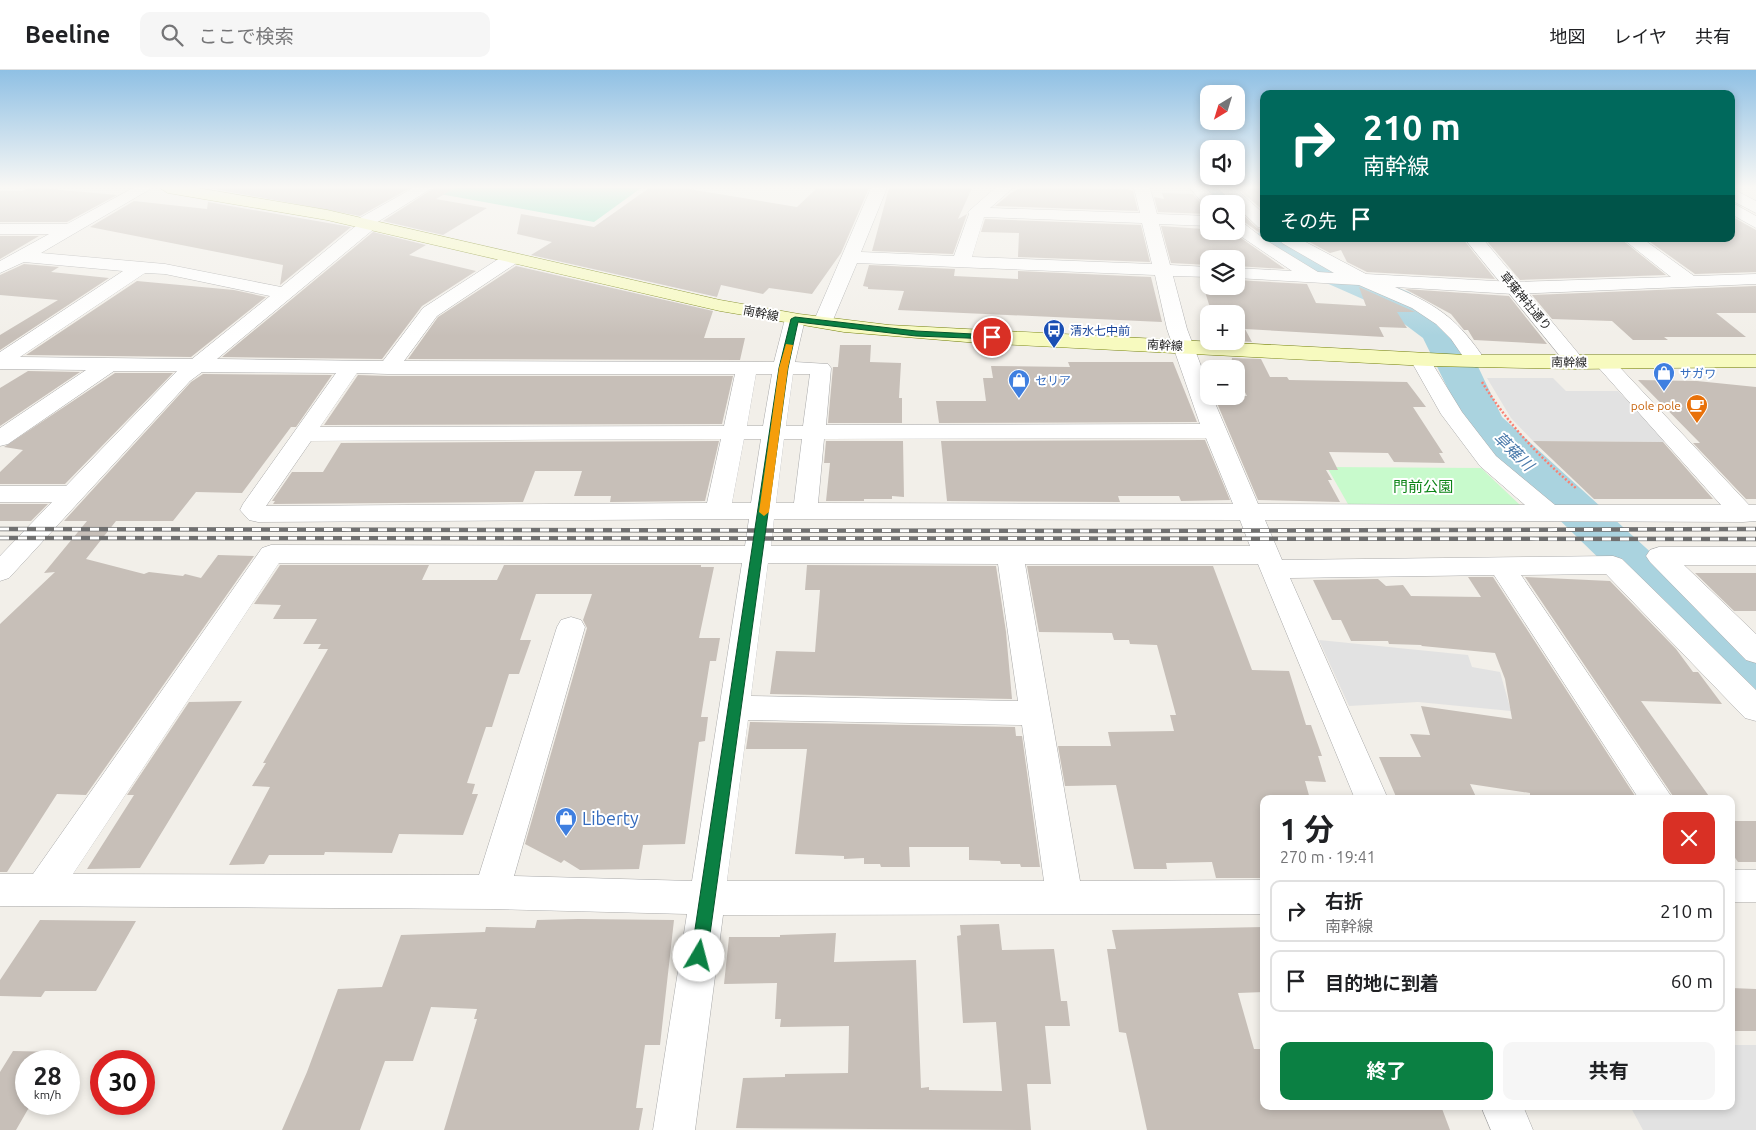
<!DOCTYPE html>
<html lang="ja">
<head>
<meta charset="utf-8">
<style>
	:root { --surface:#fff; --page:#f6f6f6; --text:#202124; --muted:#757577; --line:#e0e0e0; --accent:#0b8043 }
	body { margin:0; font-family:Ubuntu,"Noto Sans JP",sans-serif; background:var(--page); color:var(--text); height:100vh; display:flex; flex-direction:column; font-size:19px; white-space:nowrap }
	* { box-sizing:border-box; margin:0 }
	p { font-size:16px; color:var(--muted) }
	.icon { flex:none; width:28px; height:28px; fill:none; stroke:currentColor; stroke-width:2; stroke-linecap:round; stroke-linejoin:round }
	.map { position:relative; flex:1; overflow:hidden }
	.details { position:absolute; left:1260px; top:725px; width:475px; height:315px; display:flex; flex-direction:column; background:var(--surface); border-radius:10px; box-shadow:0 2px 8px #0003 }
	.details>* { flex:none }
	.top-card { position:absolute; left:1260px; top:20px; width:475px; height:152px; border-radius:10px; box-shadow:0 2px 8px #0003; background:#00695c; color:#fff; overflow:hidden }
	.needle { width:32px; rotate:218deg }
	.fabs { position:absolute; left:1200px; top:15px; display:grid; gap:10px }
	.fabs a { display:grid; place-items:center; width:45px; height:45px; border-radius:10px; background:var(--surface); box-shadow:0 2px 8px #0003; font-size:25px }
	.speed { position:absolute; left:15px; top:980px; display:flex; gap:10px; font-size:25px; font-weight:700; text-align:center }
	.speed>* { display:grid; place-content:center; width:65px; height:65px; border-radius:50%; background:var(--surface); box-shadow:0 2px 8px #0003; line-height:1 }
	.speed small { font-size:12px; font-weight:400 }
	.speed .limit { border:8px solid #d22; background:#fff; color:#111 }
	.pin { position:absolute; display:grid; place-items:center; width:42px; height:42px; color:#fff; margin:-21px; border:2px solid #fff; border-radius:50%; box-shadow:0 1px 5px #0007 }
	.me { position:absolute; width:55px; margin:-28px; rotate:8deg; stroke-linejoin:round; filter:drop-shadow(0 0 4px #0008) }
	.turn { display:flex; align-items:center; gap:18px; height:105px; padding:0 20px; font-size:22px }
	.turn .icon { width:65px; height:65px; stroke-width:2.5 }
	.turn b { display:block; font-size:35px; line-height:42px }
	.then { display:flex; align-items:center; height:48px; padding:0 20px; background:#0003; gap:10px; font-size:19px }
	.round { display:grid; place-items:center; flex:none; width:52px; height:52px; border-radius:10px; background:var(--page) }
	.head { display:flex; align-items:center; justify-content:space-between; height:85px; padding:0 20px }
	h1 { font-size:30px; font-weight:700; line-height:38px }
	.cta { display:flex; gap:10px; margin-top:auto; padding:10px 20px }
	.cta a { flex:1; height:58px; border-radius:10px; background:var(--accent); color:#fff; font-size:20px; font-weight:700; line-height:58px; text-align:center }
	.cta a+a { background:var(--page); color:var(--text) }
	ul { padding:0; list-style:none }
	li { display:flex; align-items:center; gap:15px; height:62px; margin:0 10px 8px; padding:0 10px; border:2px solid var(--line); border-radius:10px }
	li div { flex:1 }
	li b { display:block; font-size:19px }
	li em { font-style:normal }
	header { display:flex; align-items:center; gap:30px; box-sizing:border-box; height:70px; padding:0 25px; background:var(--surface); border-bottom:1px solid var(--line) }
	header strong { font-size:24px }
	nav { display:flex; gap:28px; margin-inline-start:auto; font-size:18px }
	.search { width:350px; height:45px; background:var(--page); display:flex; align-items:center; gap:12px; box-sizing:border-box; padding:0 18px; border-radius:10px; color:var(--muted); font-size:19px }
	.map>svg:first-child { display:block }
</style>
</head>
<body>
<header>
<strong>Beeline</strong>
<div class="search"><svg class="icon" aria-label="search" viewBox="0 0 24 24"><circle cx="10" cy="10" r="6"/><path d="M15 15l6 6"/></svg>ここで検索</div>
<nav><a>地図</a><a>レイヤ</a><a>共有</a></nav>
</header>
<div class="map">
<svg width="1756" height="1060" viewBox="0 0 1756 1060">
	<rect width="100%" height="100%" fill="#f2efe9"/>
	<!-- park -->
	<polygon fill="#c8facc" points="1327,397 1481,398 1520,435 1349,436"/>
	<!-- pitch -->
	<polygon fill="#88e0be" points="437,118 641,118 594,152 429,122"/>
	<!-- parking -->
	<g fill="#e2e2e2">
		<polygon points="1487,308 1553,308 1566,321 1618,321 1668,372 1533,371 1511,348"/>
		<polygon points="1319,570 1468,585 1472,597 1500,602 1511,641 1418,632 1349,636"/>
		<polygon points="1731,975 1756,975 1756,1060 1643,1060 1630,1036 1731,1036"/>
	</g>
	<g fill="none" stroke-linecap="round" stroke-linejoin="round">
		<!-- river -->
		<g fill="#aad3df" fill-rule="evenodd">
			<polygon points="1197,118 1228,118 1242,134 1236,141 1236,134 1210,134"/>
			<polygon points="1264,161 1264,169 1294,169 1330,190 1409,222 1451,253 1472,284 1502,347 1756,578 1756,634 1736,627 1613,502 1469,362 1423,268 1383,238 1306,204 1259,176 1255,169 1259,162"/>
		</g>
	</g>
	<!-- building -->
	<g fill="#c7bfb8">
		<polygon points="28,118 41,118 117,125 67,152 0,152 0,121 22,121"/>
		<polygon points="209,118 410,118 360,146"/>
		<polygon points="434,118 455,118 436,129 487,138 443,165 383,151"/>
		<polygon points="649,118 683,118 797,137 817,118 869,118 841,183 812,224 769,218 763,224 721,215 717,227 531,185 552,172 517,164 521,144 594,157"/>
		<polygon points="889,118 972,118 958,149 967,144 953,184 872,181"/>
		<polygon points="1020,118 1127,119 1133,121 1138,141 995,136 1011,123"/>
		<polygon points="1237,118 1264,118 1264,141"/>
		<polygon points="1162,123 1193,124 1205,138 1209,140 1209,144 1158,142 1154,127 1164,129"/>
		<polygon points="134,131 207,139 208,132 351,157 280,215 283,195 90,157"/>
		<polygon points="1236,138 1257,158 1264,160 1264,166 1243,151 1236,149"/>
		<polygon points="1731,146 1756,160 1756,202 1695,204 1646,169 1731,169"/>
		<polygon points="985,149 1141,155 1150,192 1018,187 1019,163 981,162"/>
		<polygon points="1161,156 1231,161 1285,199 1236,196 1236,189 1209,189 1209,195 1171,193"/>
		<polygon points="373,162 426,175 409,185 476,201 422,236 382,289 222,287"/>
		<polygon points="0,166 39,166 0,189"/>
		<polygon points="1304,169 1463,169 1495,209 1367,202 1347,192 1341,180 1330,183"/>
		<polygon points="1485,169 1621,169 1666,205 1520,210"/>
		<polygon points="24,194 59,197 51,202 109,208 0,280 0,265 58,230 0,225 0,205"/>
		<polygon points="869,195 955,199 954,206 1018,209 1018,201 1151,207 1162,252 898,240 904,221 868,219 868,217 863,216"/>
		<polygon points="516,196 713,241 704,268 745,268 740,290 408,289 438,247"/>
		<polygon points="1201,209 1209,209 1209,216 1236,216 1236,210 1307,214 1316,233 1366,236 1359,217 1415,242 1397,242 1407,258 1379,257 1384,267 1245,259 1252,272 1236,271 1236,244 1212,244"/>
		<polygon points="137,211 234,220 266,227 191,287 26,285"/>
		<polygon points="1756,216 1756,243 1716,243 1746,267 1664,267 1668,270 1633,270 1612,251 1552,249 1532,225"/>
		<polygon points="1405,219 1509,226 1547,274 1474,270 1468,260 1464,260 1451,244"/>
		<polygon points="840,275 871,275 870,292 901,293 899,328 902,328 902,353 828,353 833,297 838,297"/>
		<polygon points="1232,288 1261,289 1270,307 1287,307 1289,310 1407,312 1426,337 1413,337 1443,383 1439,383 1445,393 1394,392 1388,383 1329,382 1338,400 1326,400 1332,410 1328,410 1340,432 1258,430 1214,326 1247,326 1236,305 1236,299 1233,299 1231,295"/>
		<polygon points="1068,292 1173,292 1197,352 939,353 936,331 986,331 983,308 993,308 991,296 1070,297"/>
		<polygon points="28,301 80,302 0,356 0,318"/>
		<polygon points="115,303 173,303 65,414 0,414 0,402 23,380 4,377"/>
		<polygon points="203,304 332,305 296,357 291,357 242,423 196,422 173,451 116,451 86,489 144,504 149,502 183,506 185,504 201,508 218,485 254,486 86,725 57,724 7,802 0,802 0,554 55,502 44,503 87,451 64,451 191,312"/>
		<polygon points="358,305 388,306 733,306 722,354 324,355"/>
		<polygon points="1638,310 1697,311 1756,317 1756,429 1746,429 1693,373 1700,373"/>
		<polygon points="1205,370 1230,430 1181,431 1179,426 1118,426 1120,432 947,431 941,371"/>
		<polygon points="719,371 705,431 610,432 611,426 574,426 582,401 535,401 523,432 273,434 275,431 272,431 292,402 323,402 341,373"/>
		<polygon points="826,371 903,371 904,427 892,426 892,429 864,429 864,431 826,431 830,393 824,393"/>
		<polygon points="1533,371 1663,372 1713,429 1594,429"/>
		<polygon points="0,434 48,434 31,451 0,451"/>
		<polygon points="280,495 429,495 422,510 497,510 504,495 701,495 701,497 714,497 699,568 720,568 716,591 710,591 701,647 708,647 705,671 699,672 685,774 643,775 639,799 580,800 564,790 561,793 525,774 587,558 583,550 592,524 536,524 520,570 531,570 519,604 509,604 492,657 486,657 467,713 475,714 472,724 478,724 463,765 399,764 392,783 325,782 324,785 269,785 264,794 229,795 270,717 252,716 266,693 263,693 328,579 318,579 321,574 303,574 317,549 273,549 281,535 254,534"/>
		<polygon points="807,495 996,496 1006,562 1012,629 770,624 776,581 815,582 820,520 805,520"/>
		<polygon points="1027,496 1213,496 1252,600 1289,601 1306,655 1311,655 1322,686 1318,686 1326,712 1305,711 1310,729 1264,729 1264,808 1216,808 1212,792 1166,793 1167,799 1134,799 1116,715 1065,716 1058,676 1111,676 1108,662 1174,661 1170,645 1176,645 1157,575 1130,574 1129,570 1114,570 1112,563 1039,562"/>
		<polygon points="1695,503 1756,503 1756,541 1734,541"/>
		<polygon points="1468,507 1493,507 1637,729 1539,729 1530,726 1530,723 1470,714 1477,729 1397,729 1379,687 1421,687 1410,664 1430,665 1421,636 1512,649 1505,609 1495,583 1422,576 1421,575 1389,574 1388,571 1351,571 1341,550 1332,550 1313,510 1378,509 1386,516 1403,515 1411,526 1481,527"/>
		<polygon points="1525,507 1610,511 1676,579 1693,602 1698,602 1722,634 1641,631 1711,729 1675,729"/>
		<polygon points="242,631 140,798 87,799 134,725 127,725 189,632"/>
		<polygon points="750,652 1015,657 1016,666 1022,666 1040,797 1021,797 1020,794 1001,794 1000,791 969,790 969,777 909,777 910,797 881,797 880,794 864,794 864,788 844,789 844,786 795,784 807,679 746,679"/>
		<polygon points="1731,751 1756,751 1756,792 1738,792 1731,782"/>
		<polygon points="578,849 674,850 660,975 645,975 636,1038 643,1038 639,1060 444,1060 477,949 474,949 477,939 431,937 413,991 385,991 360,1060 282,1060 307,1002 338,919 382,917 401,865 485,862 486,857 535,858 537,850"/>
		<polygon points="40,850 136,851 96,921 45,921 41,927 0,926 0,910"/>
		<polygon points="999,854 1002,880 1054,879 1061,931 1067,931 1070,956 1045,956 1051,1014 1027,1014 1031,1060 736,1058 743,1008 785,1007 785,1004 848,1003 849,956 780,957 781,949 775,949 777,913 724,914 729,867 780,867 780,865 836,863 834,892 916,890 921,1018 929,1017 929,1020 1002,1021 996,952 963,953 957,866 961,865 960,855"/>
		<polygon points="1264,857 1264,922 1238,923 1254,979 1264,979 1264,1038 1441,1036 1450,1060 1147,1060 1126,963 1119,962 1107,879 1116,879 1112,860"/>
		<polygon points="1731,918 1756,919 1756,961 1731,961"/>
		<polygon points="13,981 61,982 56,991 26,991 26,1034 31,1034 16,1060 0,1060 0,1002"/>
	</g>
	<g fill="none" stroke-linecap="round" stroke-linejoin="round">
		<!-- minor casing -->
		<g stroke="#a9a9a9" stroke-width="1">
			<g id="minor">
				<path d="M133 118H152L41 183 165 194 281 217 357 155 356 153 358 149 413 118H432L376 153 375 158 217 289 383 291 423 238 506 184H518L521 188 518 192 437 246 404 291 774 292 785 249 788 245H802L805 249 795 292 828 294 831 298 826 355 1200 354 1167 259 1155 205 857 193 830 257H816L813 253 871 118H887L861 182 954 186 969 144 968 142 995 118H1013L990 138 1140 143 1134 118H1150L1157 144 1209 146V156L1159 154 1170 195 1209 197V207L1173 206 1187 259 1209 317V326H1212L1258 434 1525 435 1480 396 1441 344 1410 289 1413 285 1420 283 1427 285 1462 342 1496 386 1555 435H1721L1598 297 1595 293 1598 289 1605 287 1612 289 1749 435H1756V451L1743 452 1265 450 1282 490 1613 486 1622 489 1756 620V651L1745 648 1606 504 1521 505 1673 729H1639L1494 505 1290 508 1388 729H1355L1258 494H1025L1080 811 1264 810V844L723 845 695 1060H653L687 844 492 839 0 836V804H33L262 478 271 475 745 476 749 449 258 452 249 450 240 440 243 434 336 303 202 302 190 311 9 508 0 511V486L52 432H0V416H66L177 301H114L8 374 0 376V358L86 300 0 299V282L123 201 24 192 0 203V191L49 164H0V154H67ZM984 147 1142 153 1152 194 972 187ZM145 203 165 204 270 226 192 289 20 287ZM357 303 388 304H735L724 356 320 357ZM756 304H772L763 356H747ZM793 304H810L803 356H786ZM1206 368 1233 434 818 433 824 369ZM721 369 707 433 266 436 311 371ZM744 369H761L751 433H732ZM784 369H802L794 433H776ZM774 449 1240 450 1250 476H771ZM279 493H742L692 811 514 806 585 557 581 550 571 547 561 550 557 557 479 805 73 804ZM768 493 998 494 1018 631 751 626ZM748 650 1022 655 1044 811H727Z"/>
				<polygon points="1190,118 1206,118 1220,134 1209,134 1209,138 1206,137"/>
				<polygon points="1218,118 1235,118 1264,144 1264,158 1258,157"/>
				<polygon points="1731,132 1756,146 1756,158 1731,144"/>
				<path d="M1236 151 1242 152 1264 169 1318 202 1334 203 1282 173 1280 169H1300L1366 204 1514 212 1671 207 1623 169H1643L1694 206 1756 204V214L1514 224 1395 217C1441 237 1458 250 1486 291L1483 295 1476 297 1469 295 1451 269 1436 254 1412 238 1359 215 1236 208V198L1292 201 1233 161H1236Z"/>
				<polygon points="1659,477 1756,477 1756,495 1684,495 1756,564 1756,593 1746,590 1650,492 1646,486 1650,480"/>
				<rect x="1731" y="800" width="25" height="32"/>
				<polygon points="1481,1036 1523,1036 1533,1060 1491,1060"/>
			</g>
		</g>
		<!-- tertiary casing -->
		<g stroke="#a9a9a9" stroke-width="1">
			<g id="tertiary">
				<polygon points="1731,118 1756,131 1756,143 1731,130"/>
				<polygon points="1465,169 1483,169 1583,289 1586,293 1583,297 1576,299 1569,297"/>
			</g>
		</g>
		<!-- secondary casing -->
		<g stroke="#707d05" stroke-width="1">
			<polygon id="secondary" points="160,118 198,118 327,140 720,230 799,244 889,255 1466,285 1756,285 1756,297 1575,299 1428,296 979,273 844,262 720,241 327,150 168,123"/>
		</g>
		<!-- path -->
		<path stroke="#fa8072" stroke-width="2.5" stroke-dasharray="2 2" stroke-linecap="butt" d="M1482 312C1508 354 1540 388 1577 419"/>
		<!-- minor -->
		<use href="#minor" fill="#fff" fill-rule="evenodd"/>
		<!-- tertiary -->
		<use href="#tertiary" fill="#fff" fill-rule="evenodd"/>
		<!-- secondary -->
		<use href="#secondary" fill="#f7fabf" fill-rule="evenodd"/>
		<!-- rail casing -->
		<g stroke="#707070" stroke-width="4.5">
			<g id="rail">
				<polyline points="0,459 1106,461 1756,459"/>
				<polyline points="0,468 1756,469"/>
			</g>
		</g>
		<!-- rail -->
		<use href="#rail" stroke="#fff" stroke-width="3" stroke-dasharray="9" stroke-linecap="butt"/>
	</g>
	<!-- sky -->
	<linearGradient id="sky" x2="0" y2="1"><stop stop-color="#8fc0e4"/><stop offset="0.44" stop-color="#f9f8f5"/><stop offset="1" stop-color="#f9f8f5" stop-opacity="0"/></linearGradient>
	<rect width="1756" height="266" fill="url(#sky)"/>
	<!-- route -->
	<polygon fill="#0b8043" stroke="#07532c" points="795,247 916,261 992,265 997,267 992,269 916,266 798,252 788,298 707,886 704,892 699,894 693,892 691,886 779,298 791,249"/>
	<!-- slow -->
	<polygon fill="#f59e0b" points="786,274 793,275 788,298 769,442 764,446 759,442 779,298"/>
	<!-- icons -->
	<defs>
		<g id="bus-pin" transform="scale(1.125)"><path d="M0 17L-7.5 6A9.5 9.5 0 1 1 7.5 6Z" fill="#1a4fb4" stroke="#fff"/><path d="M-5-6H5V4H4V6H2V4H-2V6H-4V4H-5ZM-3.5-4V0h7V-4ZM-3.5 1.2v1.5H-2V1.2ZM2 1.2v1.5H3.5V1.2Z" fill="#fff"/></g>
		<g id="shop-pin" transform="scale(1.125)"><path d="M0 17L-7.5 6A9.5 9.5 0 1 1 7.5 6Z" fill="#3f7fe0" stroke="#fff"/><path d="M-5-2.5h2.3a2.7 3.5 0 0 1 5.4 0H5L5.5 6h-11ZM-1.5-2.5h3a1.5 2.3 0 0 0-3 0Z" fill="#fff"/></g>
		<g id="cafe-pin" transform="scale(1.125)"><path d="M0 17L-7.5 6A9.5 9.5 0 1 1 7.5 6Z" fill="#e8710a" stroke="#fff"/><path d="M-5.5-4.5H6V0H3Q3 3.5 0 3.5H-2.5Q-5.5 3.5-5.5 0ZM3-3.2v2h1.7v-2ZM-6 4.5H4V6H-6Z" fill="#fff"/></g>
	</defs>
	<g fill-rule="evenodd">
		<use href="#bus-pin" x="1054" y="260"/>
		<use href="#shop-pin" x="1664" y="303"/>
		<use href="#shop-pin" x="1019" y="310"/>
		<use href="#cafe-pin" x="1697" y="335"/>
		<use href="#shop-pin" x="566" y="748"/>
	</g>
	<g text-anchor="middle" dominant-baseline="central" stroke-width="4" stroke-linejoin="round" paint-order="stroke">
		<!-- far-street labels -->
		<g font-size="12" fill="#222" stroke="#fff">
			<text transform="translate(1526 231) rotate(50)">草薙神社通り</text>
			<text transform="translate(761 243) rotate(11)">南幹線</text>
			<text transform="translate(1165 275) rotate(3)">南幹線</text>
			<text transform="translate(1569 292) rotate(1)">南幹線</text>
		</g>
		<!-- far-transit labels -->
		<g font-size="12" fill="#164399" stroke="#fff" text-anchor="start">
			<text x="1070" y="260">清水七中前</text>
		</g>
		<!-- far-shop labels -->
		<g font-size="12" fill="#366cbe" stroke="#fff" text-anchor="start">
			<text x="1680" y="303">サガワ</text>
			<text x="1035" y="310">セリア</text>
		</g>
		<!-- far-food labels -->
		<g font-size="12" fill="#c56008" stroke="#fff" text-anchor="end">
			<text x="1681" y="335">pole pole</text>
		</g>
		<!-- park labels -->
		<g font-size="15" fill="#0c8416" stroke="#fff">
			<text x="1423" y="416">門前公園</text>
		</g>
		<!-- water labels -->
		<g font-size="16" font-style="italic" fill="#4a7aab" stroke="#fff">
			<text transform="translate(1514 381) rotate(44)">草薙川</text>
		</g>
		<!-- near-shop labels -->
		<g font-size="18" fill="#366cbe" stroke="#fff" text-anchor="start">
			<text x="582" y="748">Liberty</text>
		</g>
	</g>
</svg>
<div class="fabs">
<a><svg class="needle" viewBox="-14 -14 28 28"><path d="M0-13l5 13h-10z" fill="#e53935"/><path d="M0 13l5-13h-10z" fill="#757577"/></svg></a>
<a><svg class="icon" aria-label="sound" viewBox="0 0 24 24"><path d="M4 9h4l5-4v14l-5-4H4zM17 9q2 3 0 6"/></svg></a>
<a><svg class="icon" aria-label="search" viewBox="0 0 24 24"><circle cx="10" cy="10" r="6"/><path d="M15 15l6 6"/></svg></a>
<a><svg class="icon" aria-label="layers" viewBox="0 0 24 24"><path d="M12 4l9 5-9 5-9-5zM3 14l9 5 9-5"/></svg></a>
<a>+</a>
<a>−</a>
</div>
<div class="speed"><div>28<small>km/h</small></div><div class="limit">30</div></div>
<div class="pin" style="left:992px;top:267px;background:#d93025"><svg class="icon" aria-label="arrive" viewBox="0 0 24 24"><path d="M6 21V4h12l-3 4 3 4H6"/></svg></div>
<svg class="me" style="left:699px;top:886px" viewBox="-20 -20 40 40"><circle r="19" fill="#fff"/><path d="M0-13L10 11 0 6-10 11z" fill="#0b8043"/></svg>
<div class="top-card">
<div class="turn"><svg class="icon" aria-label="right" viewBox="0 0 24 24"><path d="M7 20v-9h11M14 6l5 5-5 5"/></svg><div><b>210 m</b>南幹線</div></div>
<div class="then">その先<svg class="icon" aria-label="arrive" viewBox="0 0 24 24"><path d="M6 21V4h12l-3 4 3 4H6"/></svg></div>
</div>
<section class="details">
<div class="head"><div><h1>1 分</h1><p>270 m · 19:41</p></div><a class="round" style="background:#d93025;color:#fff"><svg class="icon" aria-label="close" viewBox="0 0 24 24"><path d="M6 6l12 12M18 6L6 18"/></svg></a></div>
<ul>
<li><svg class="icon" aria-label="right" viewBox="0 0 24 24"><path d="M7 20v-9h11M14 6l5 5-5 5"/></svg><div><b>右折</b><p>南幹線</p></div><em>210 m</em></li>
<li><svg class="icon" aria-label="arrive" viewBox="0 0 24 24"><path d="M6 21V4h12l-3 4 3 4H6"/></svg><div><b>目的地に到着</b></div><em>60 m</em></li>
</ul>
<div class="cta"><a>終了</a><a>共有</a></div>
</section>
</div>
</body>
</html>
